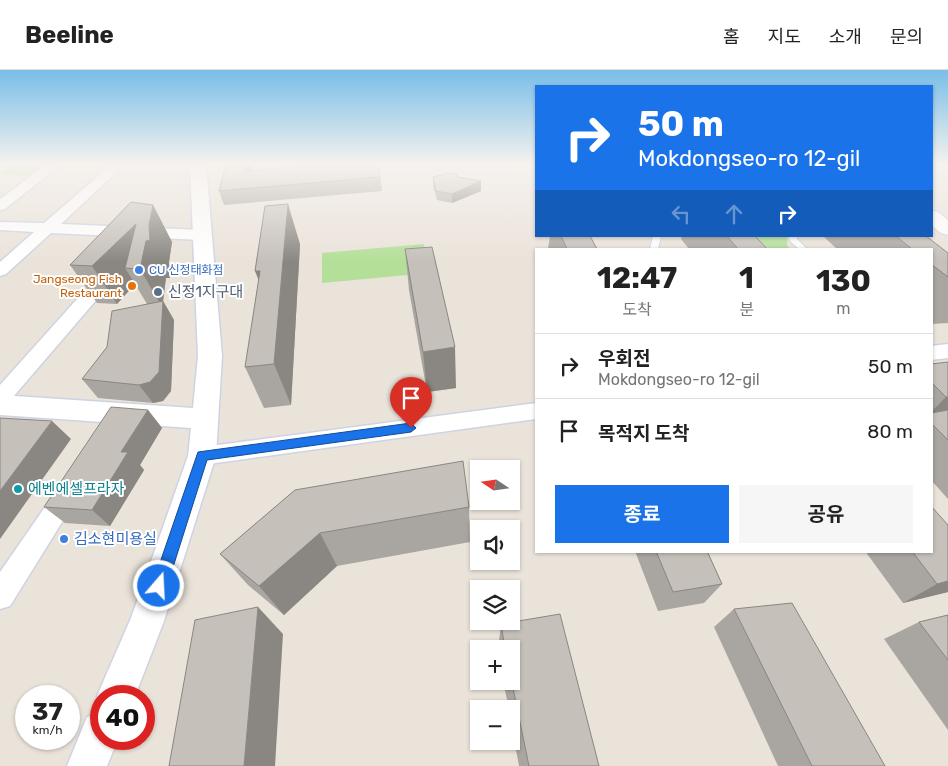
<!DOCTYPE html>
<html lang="ko">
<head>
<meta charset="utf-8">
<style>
	:root { --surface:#fff; --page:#f6f6f6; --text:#222; --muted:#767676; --line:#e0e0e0; --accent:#1a73e8 }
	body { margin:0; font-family:Rubik,"Noto Sans KR",sans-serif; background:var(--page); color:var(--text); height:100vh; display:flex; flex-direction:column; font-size:19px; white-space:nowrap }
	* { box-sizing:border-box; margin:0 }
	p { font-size:16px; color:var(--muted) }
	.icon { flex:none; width:28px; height:28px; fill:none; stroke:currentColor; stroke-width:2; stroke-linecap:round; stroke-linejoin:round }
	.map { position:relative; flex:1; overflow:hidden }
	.details { position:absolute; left:535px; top:178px; width:398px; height:305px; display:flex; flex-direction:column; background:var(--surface); border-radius:0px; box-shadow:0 1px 4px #0004 }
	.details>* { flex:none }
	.hud { position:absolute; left:535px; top:15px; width:398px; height:152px; border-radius:0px; box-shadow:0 1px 4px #0004; background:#1a73e8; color:#fff; overflow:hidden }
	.needle { width:32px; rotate:283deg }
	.tools { position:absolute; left:470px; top:390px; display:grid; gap:10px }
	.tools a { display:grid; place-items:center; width:50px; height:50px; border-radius:0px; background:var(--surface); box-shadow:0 1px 4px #0004; font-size:25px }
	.speed { position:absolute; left:15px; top:615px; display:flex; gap:10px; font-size:25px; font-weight:700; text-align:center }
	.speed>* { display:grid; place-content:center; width:65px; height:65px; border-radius:50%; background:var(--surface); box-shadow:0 1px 4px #0004; line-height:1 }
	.speed small { font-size:12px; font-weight:400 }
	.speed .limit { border:8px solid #d22; background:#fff; color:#111 }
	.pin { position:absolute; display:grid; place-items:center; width:42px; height:42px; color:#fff; margin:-51px -21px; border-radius:50% 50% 50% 0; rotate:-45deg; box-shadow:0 0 5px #0007 }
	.pin .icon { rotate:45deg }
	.me { position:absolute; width:55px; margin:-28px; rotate:19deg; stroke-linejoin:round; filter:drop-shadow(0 0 4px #0008) }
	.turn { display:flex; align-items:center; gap:18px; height:105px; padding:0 20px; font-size:22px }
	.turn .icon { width:65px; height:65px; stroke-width:2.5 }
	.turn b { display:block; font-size:35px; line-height:42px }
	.lanes { display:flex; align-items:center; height:48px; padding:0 20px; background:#0003; justify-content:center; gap:25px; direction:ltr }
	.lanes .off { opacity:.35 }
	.eta { display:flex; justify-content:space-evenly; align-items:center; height:85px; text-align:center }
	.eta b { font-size:30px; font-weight:700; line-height:35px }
	.cta { display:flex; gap:10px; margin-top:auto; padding:10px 20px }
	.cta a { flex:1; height:58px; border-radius:0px; background:var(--accent); color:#fff; font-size:20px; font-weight:700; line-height:58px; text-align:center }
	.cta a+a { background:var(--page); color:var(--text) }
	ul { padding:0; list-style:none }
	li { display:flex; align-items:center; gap:15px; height:65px; padding:0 20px; border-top:1px solid var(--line) }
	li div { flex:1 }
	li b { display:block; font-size:19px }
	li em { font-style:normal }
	header { display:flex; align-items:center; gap:30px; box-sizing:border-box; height:70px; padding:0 25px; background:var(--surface); border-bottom:1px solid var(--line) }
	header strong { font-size:24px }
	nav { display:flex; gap:28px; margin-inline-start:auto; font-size:18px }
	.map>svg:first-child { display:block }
</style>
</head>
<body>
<header>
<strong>Beeline</strong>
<nav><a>홈</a><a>지도</a><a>소개</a><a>문의</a></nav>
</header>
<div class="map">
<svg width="948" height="696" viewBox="0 0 948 696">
	<rect width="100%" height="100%" fill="#eae3da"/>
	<!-- green -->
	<g fill="#b3df98">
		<polygon points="10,95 47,95 32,106 0,104"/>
		<polygon points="743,166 787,166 787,175 790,179 742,179"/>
		<polygon points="424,174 429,203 322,213 322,183"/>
	</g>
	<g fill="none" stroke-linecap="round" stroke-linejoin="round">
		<!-- service casing -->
		<g stroke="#cfd3e1" stroke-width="2">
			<g id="service">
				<polygon points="114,96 198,97 201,99 198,101 112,99 112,97"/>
				<polygon points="653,166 661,166 658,179 650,179"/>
				<polygon points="789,166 797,166 797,169 807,179 799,179 790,171"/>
			</g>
		</g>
		<!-- minor casing -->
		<g stroke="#cfd3e1" stroke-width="3">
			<g id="minor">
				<polygon points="46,95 60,95 5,139 0,140 0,129"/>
				<polygon points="111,95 124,95 61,154 202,160 207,162 210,165 207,168 202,170 51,163 6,204 0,206 0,192 34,162 0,160 0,152 44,153"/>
				<polygon points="110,198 116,199 118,203 116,207 7,334 0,337 0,315 104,199"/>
				<polygon points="948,274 948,288 931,290 931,276"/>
				<polygon points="536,333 536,349 202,395 194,393 191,386 194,379 202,377"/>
				<polygon points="69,411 77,414 81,421 77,428 10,536 0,539 0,502 61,414"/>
			</g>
		</g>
		<!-- tertiary casing -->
		<g stroke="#cfd3e1" stroke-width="3">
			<g id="tertiary">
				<polygon points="190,95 206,95 222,286 216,386 164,551 135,626 101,626 101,636 97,626 131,548 188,386 191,358 0,345 0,325 193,338 198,286"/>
				<polygon points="101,642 101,669 118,669 107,696 67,696 87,647"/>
			</g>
		</g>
		<!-- secondary casing -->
		<g stroke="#cfd3e1" stroke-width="2">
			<polygon id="secondary" points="931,140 938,142 948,150 948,165 941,163 931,155"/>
		</g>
		<!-- service -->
		<use href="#service" fill="#fff" fill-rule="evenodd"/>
		<!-- minor -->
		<use href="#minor" fill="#fff" fill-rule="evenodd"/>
		<!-- tertiary -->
		<use href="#tertiary" fill="#fff" fill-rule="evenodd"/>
		<!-- secondary -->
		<use href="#secondary" fill="#fff" fill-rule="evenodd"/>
	</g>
	<!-- wall -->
	<g fill="#a9a5a0">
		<polygon points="221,95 254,95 253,100 379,95 382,121 224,135 219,121 224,102"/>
		<polygon points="433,107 481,111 481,121 452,133 437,130 433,116"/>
		<polygon points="153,135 172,172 169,192 170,208 166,208 163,231 174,250 171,321 163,331 153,333 98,328 82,309 147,234 135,214 117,234 97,233 70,195"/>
		<polygon points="550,166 590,166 597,179 548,179"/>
		<polygon points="682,166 755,166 767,179 689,179 681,169"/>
		<polygon points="823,166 926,166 948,183 948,253 931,254 931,179 837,179"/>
		<polygon points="300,174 291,335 264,338 245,297"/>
		<polygon points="405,179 456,318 427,322 409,220"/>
		<polygon points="948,292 948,429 931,410 931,294"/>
		<polygon points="148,340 162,358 140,395 144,400 110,456 65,453 44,437"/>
		<polygon points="295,420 469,437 470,472 337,496 284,545 248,515 220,484"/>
		<polygon points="948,455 948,522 903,533 865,481 931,481"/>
		<polygon points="635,481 707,481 722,514 704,533 658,541"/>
		<polygon points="734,539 885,696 778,696 714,557"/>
		<polygon points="948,545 948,660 884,569 919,552"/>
		<polygon points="501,554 599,696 519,696 511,653 511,639 509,639 503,611 511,611 511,579 498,579"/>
	</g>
	<!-- shaded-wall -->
	<g fill="#8a8682">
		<polygon points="247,95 254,95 250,115 245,101"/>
		<polygon points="481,111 481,121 452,133 452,124"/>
		<polygon points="288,134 300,174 291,335 274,294"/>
		<polygon points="153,135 172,172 169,192 170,208 166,208 163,231 174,250 171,321 163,331 153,333 139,315 162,237 140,199 125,198 135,214 117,234 92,196 136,154 149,155"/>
		<polygon points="255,201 260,201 271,242"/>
		<polygon points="455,277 456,318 427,322 423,282"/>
		<polygon points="946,327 948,327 948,348 931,351 931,342"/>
		<polygon points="148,340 162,358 140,395 144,400 110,456 92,440 121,382"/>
		<polygon points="52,351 71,369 0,469 0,421"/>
		<polygon points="320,463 337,496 284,545 259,516"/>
		<polygon points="948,511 948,522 903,533 937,514"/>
		<polygon points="258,537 283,564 275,696 244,696"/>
	</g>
	<!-- building -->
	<g fill="#c5c0ba" stroke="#8a8682">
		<polygon points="226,95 247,95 245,101 308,95 379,95 380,107 219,121"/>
		<polygon points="449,103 456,104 458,107 481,111 452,124 436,121 433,107"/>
		<polygon points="131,132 153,135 149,155 150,170 146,171 140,199 125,198 136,154 92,196 70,195"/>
		<polygon points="288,134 274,294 245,297 260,201 255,201 265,136"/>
		<polygon points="561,166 590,166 597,179 567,179"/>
		<polygon points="727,166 755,166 767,179 738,179"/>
		<polygon points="896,166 926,166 948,183 948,207 931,194 931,179 912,179"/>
		<polygon points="432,177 455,277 423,282 405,179"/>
		<polygon points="163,231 159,302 150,312 139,315 82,309 107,277 112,241"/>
		<polygon points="948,292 948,327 946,327 931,312 931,294"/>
		<polygon points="111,337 148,340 121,382 128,382 92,440 44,437"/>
		<polygon points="948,340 948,370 931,353 931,343"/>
		<polygon points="0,348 52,351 0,421"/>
		<polygon points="463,391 469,437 320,463 259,516 220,484 295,420"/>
		<polygon points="931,436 948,455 948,511 937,514 912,481 931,481"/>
		<polygon points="656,481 707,481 722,514 673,522"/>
		<polygon points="792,533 885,696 812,696 734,539"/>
		<polygon points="258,537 244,696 169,696 195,550"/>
		<polygon points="560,544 599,696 529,696 511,608 511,579 505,579 501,554"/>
		<polygon points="948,545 948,590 919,552"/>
	</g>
	<!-- sky -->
	<linearGradient id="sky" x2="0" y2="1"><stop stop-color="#78bee8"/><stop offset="0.49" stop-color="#f6f2ee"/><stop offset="1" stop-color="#f6f2ee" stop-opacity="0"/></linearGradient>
	<rect width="948" height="192" fill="url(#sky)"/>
	<!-- route -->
	<polygon fill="#1a73e8" stroke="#114b97" points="411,353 416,358 411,362 207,390 167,516 164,521 159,523 154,521 152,516 198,382"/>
	<!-- markers -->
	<g fill="#3f7fe0" stroke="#fff" stroke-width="2">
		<circle cx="139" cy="200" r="5"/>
		<circle cx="64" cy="469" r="5"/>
	</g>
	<circle fill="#e8710a" stroke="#fff" stroke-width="2" cx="132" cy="216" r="5"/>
	<circle fill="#5c6f8a" stroke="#fff" stroke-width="2" cx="158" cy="222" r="5"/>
	<circle fill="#0f9aa8" stroke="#fff" stroke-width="2" cx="18" cy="419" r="5"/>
	<g text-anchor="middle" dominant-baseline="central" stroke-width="4" stroke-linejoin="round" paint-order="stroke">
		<!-- far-shop labels -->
		<g font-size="12" fill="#366cbe" stroke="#fff" text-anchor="start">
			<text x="149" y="200">CU 신정태화점</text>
		</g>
		<!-- far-food labels -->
		<g font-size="12" fill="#c56008" stroke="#fff" text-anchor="end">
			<text x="122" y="209">Jangseong Fish<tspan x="122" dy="14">Restaurant</tspan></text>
		</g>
		<!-- service labels -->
		<g font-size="15" fill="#4e5e75" stroke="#fff" text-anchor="start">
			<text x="168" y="222">신정1지구대</text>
		</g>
		<!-- culture labels -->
		<g font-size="15" fill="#0d838f" stroke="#fff" text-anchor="start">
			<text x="28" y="419">에벤에셀프라자</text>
		</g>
		<!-- shop labels -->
		<g font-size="15" fill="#366cbe" stroke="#fff" text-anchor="start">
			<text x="74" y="469">김소현미용실</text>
		</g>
	</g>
</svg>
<div class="tools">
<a><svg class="needle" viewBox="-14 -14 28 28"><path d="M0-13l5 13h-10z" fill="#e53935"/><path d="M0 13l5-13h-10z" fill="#767676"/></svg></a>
<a><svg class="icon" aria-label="sound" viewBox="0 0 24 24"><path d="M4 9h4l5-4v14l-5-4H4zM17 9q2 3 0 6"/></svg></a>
<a><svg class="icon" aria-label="layers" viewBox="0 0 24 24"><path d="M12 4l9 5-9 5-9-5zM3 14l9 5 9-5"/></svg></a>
<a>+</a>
<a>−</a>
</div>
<div class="speed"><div>37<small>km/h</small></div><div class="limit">40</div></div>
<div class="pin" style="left:411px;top:358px;background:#d93025"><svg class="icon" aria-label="arrive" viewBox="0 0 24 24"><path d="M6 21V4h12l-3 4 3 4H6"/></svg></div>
<svg class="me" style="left:159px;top:516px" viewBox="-20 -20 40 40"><circle r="17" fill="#1a73e8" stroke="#fff" stroke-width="3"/><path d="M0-11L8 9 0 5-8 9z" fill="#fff"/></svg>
<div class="hud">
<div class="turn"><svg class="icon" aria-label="right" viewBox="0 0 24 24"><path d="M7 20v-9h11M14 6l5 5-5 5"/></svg><div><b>50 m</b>Mokdongseo-ro 12-gil</div></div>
<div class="lanes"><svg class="icon off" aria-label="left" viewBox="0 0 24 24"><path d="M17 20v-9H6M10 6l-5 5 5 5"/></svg><svg class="icon off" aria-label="ahead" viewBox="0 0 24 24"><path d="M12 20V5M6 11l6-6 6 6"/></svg><svg class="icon" aria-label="right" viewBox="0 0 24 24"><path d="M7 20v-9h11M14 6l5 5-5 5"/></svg></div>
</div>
<section class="details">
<div class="eta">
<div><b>12:47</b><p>도착</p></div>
<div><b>1</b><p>분</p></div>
<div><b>130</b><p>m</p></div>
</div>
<ul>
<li><svg class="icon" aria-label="right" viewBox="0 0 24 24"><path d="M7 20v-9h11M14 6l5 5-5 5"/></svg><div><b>우회전</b><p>Mokdongseo-ro 12-gil</p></div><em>50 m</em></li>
<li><svg class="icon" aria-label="arrive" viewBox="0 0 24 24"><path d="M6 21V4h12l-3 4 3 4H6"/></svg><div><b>목적지 도착</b></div><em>80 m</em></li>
</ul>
<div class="cta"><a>종료</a><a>공유</a></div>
</section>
</div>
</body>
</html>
